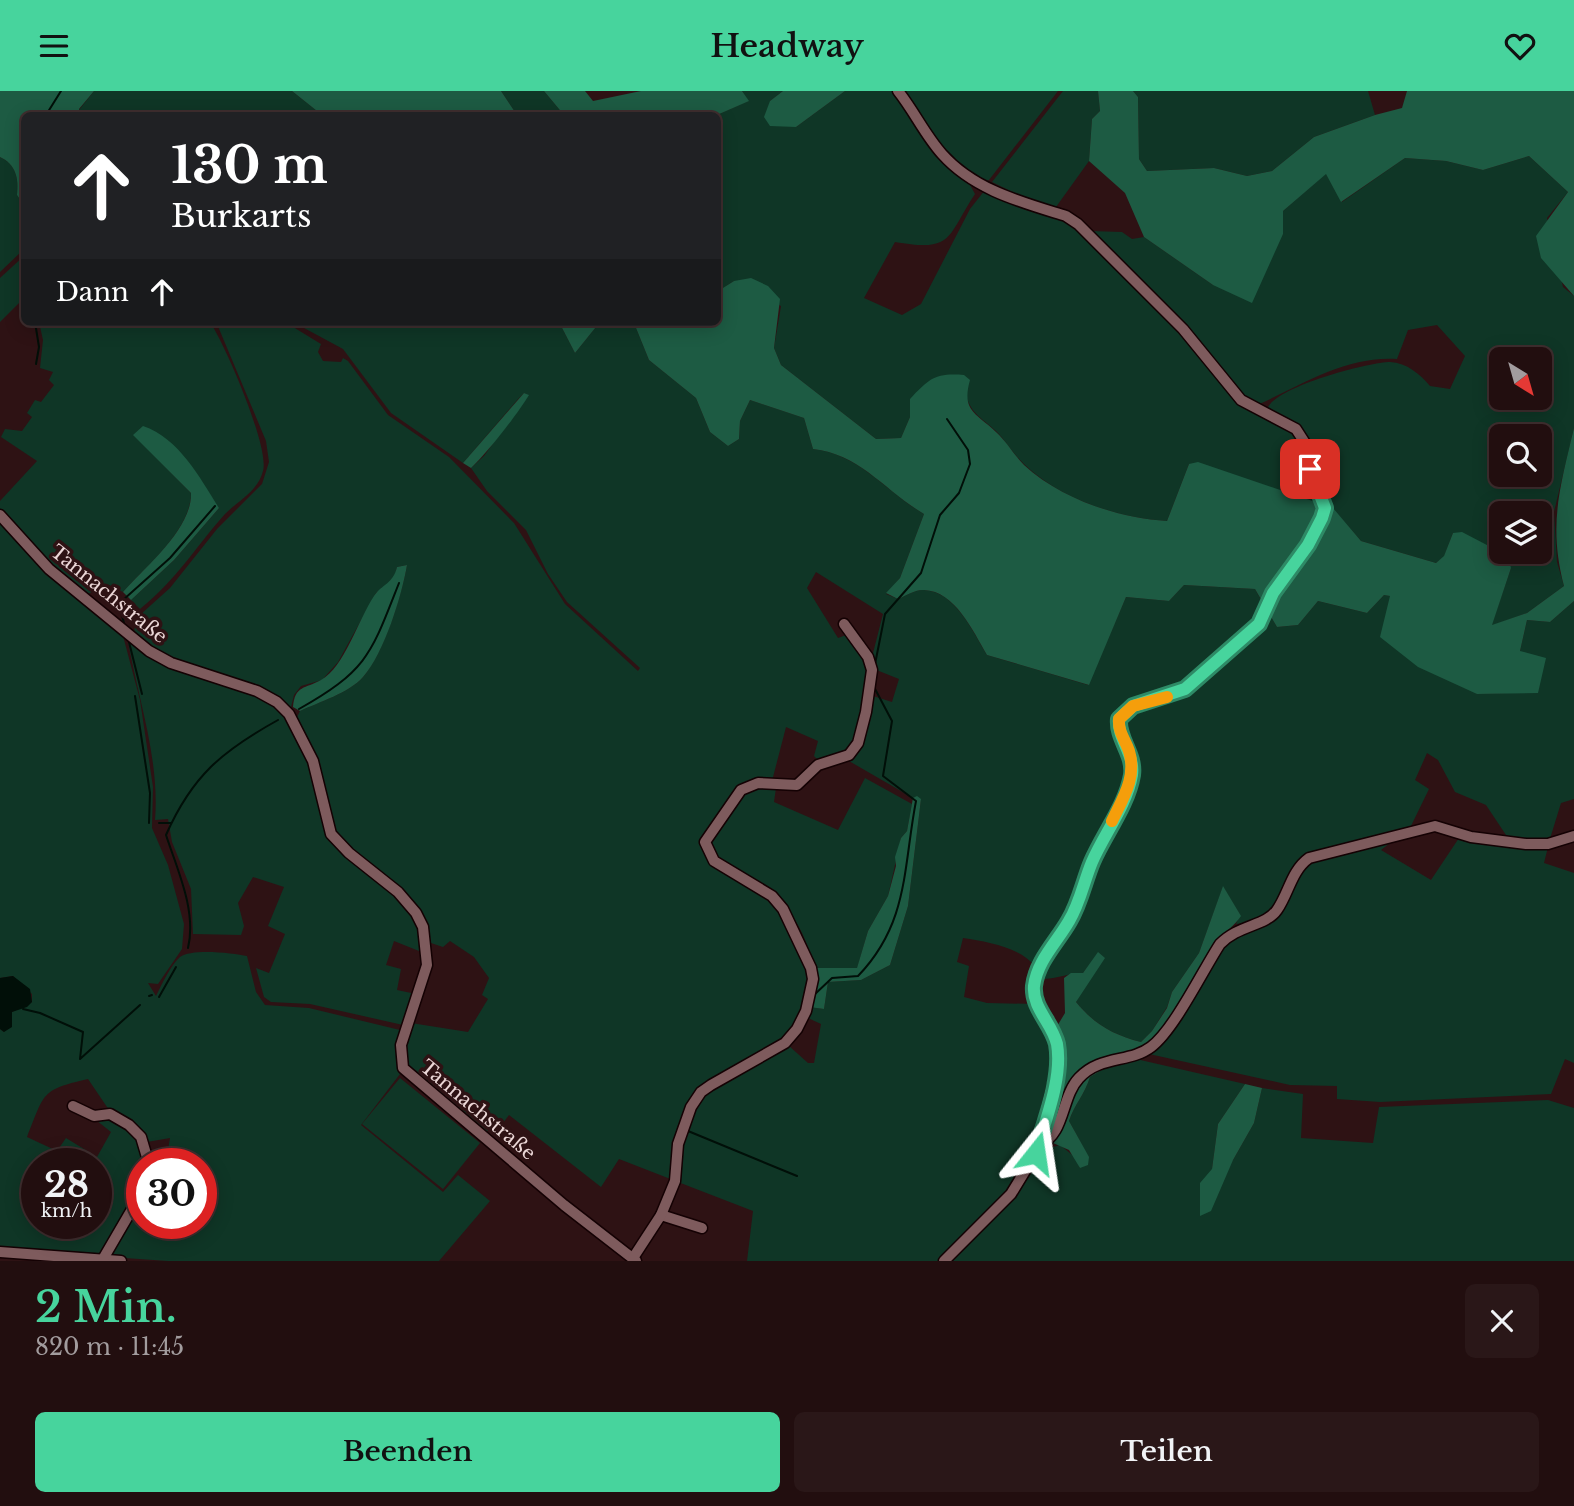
<!DOCTYPE html>
<html lang="de">
<head>
<meta charset="utf-8">
<style>
	:root { --surface:#220e0f; --page:#2a1718; --text:#f1f3f6; --muted:#a29c9e; --line:#3f2e2f; --accent:#47d49d }
	body { margin:0; font-family:"Libre Baskerville",serif; background:var(--page); color:var(--text); height:100vh; display:flex; flex-direction:column; font-size:26px; white-space:nowrap }
	* { box-sizing:border-box; margin:0 }
	p { font-size:23px; color:var(--muted) }
	.icon { flex:none; width:38px; height:38px; fill:none; stroke:currentColor; stroke-width:2; stroke-linecap:round; stroke-linejoin:round }
	.map { position:relative; height:1170px; overflow:hidden }
	.side { display:flex; flex-direction:column; background:var(--surface); flex:1 }
	.side>* { flex:none }
	.hud { position:absolute; left:21px; top:21px; width:700px; height:214px; border-radius:10px; box-shadow:0 4px 18px #0003,0 0 0 2px var(--line); background:#202124; color:#fff; overflow:hidden }
	.needle { width:46px; rotate:143deg }
	.controls { position:absolute; left:1489px; top:256px; display:grid; gap:14px }
	.controls a { display:grid; place-items:center; width:63px; height:63px; border-radius:10px; background:var(--surface); box-shadow:0 4px 18px #0003,0 0 0 2px var(--line); font-size:35px }
	.speed { position:absolute; left:21px; top:1057px; display:flex; gap:14px; font-size:35px; font-weight:700; text-align:center }
	.speed>* { display:grid; place-content:center; width:91px; height:91px; border-radius:50%; background:var(--surface); box-shadow:0 4px 18px #0003,0 0 0 2px var(--line); line-height:1 }
	.speed small { font-size:18px; font-weight:400 }
	.speed .limit { border:10px solid #d22; background:#fff; color:#111 }
	.pin { position:absolute; display:grid; place-items:center; width:60px; height:60px; color:#fff; margin:-30px; border-radius:14px; box-shadow:0 4px 10px #0006 }
	.me { position:absolute; width:77px; margin:-38px; rotate:15deg; stroke-linejoin:round; filter:drop-shadow(0 0 5px #0008) }
	.turn { display:flex; align-items:center; gap:24px; height:147px; padding:0 35px; font-size:32px }
	.turn .icon { width:91px; height:91px; stroke-width:2.5 }
	.turn b { display:block; font-size:49px; line-height:60px }
	.then { display:flex; align-items:center; height:66px; padding:0 35px; background:#0003; gap:14px; font-size:26px }
	.round { display:grid; place-items:center; flex:none; width:74px; height:74px; border-radius:10px; background:var(--page) }
	.overview { display:flex; align-items:center; justify-content:space-between; height:119px; padding:0 35px }
	h1 { font-size:42px; font-weight:600; line-height:52px; color:var(--accent) }
	.primary-button { display:flex; gap:14px; margin-top:auto; padding:14px 35px }
	.primary-button a { flex:1; height:80px; border-radius:10px; background:var(--accent); color:#111; font-size:28px; font-weight:600; line-height:80px; text-align:center }
	.primary-button a+a { background:var(--page); color:var(--text) }
	header { display:flex; justify-content:space-between; align-items:center; height:91px; padding:0 35px; background:var(--accent); color:#111; font-size:32px; font-weight:600 }
	.map>svg:first-child { display:block }
</style>
</head>
<body>
<header><svg class="icon" aria-label="menu" viewBox="0 0 24 24"><path d="M4 6h16M4 12h16M4 18h16"/></svg>Headway<svg class="icon" aria-label="heart" viewBox="0 0 24 24"><path d="M12 20l-8-8c-3-5 5-10 8-4 3-6 11-1 8 4z"/></svg></header>
<div class="map">
<svg width="1574" height="1170" viewBox="0 0 1574 1170">
	<rect width="100%" height="100%" fill="#2e1214"/>
	<!-- green -->
	<g fill="#0f3626" fill-rule="evenodd">
		<polygon points="94,0 292,0 322,24 80,24 79,19"/>
		<polygon points="501,0 544,0 564,24 517,24"/>
		<path d="M742 0H783L770 10 796 36 845 0H895L936 63 969 92 975 103C946 147 954 161 895 151L864 207 902 224 921 213 970 118 985 99 1065 128 1076 135 1180 240 1239 310 1286 334 1299 346 1322 414 1189 373 1167 430C1118 427 1060 408 1024 373 1013 363 1006 350 996 340 982 327 971 323 966 304L910 308V326L901 347 876 348 781 274 774 257 781 215 734 190 718 200 717 24 748 10Z"/>
		<polygon points="902,0 1058,0 989,89 982,92 942,59"/>
		<polygon points="1063,0 1098,0 1100,20 1092,28 1089,70 1056,116 1029,109 992,91"/>
		<polygon points="1133,0 1368,0 1375,24 1314,46 1272,80 1247,85 1214,77 1147,80 1139,68 1138,6"/>
		<path d="M1529 65 1568 101 1547 127 1563 196 1574 205V337L1554 421 1557 471 1564 495 1527 522 1491 535 1511 477 1453 442 1444 466 1436 472 1361 450 1333 418 1328 416 1307 352 1267 319C1271 297 1368 271 1390 271 1407 272 1420 283 1430 295L1450 298 1465 265 1437 234 1408 239 1397 268C1344 265 1303 294 1257 314L1250 312 1090 140 1122 141 1132 148 1144 146 1213 194 1283 143V120L1326 82 1342 111 1405 67 1446 70 1483 79ZM1502 268H1540V306H1502ZM1502 345H1540V383H1502ZM1502 422H1540V460H1502Z"/>
		<path d="M0 66C16 73 19 88 17 104L24 114V158L0 181Z"/>
		<polygon points="24,165 23,208 0,231 0,187"/>
		<path d="M39 231H210C225 253 270 357 263 380 258 400 239 409 225 423 194 458 178 487 140 518L131 509 174 469 219 417 134 344 191 402C191 439 146 475 123 501L107 493 86 504 50 476 0 421V410L37 370 1 346 5 338 22 340 32 326 27 322 35 309 41 311 54 294 49 289 53 281 40 277 43 249Z"/>
		<path d="M221 231H285L321 253 318 261 323 270 341 271 343 267 348 270 388 324 449 366 514 432 565 513 638 580 640 577 567 511 548 483 526 439 487 400 471 377 484 365 528 304 524 302 518 308 463 372 391 322 343 258 293 231H559L575 262 600 231 634 232 649 269 696 307 710 341 728 355 739 348 740 330 750 309 804 327 813 358C860 363 886 401 924 423L900 487 886 503 898 508C905 505 916 498 924 499 955 500 973 541 987 564L1088 594 1126 506 1169 510 1184 494 1255 498 1264 514C1251 541 1200 588 1173 600 1154 608 1134 610 1117 623L1115 634 1128 664 1129 684 1081 791 1074 816 1036 876C1020 856 988 851 963 847L957 871 969 875 964 906 987 912 1034 913C1041 925 1050 937 1053 951 1059 975 1038 1059 1025 1080 1003 1116 969 1141 941 1170H747L753 1120 678 1091 685 1033 703 1004 788 954 808 972H814L821 933 808 927 809 916 824 918 828 891 861 889 890 874 908 815 921 708 913 707 849 670 859 653 873 605 892 611 899 588 874 578 872 566 883 523 816 481 807 497 838 547 846 544 869 571C870 592 864 650 846 663 838 668 828 668 819 670L814 665 818 650 786 636 772 690 749 692 740 697 703 751 705 764 712 772 771 807 781 819 807 879 808 889 803 917 795 936 783 950 699 1000 677 1036 673 1089 619 1068 601 1096 509 1024 497 1040 490 1037 485 1042 403 972V954L411 932 468 941 488 908 482 904 489 887 474 866 450 850 443 856 431 852 419 822 400 799 350 760 333 741 315 670 296 628 300 620C319 611 349 602 363 586 383 564 402 504 407 474L397 476 395 487 376 502 338 571 322 589 301 595 294 604 290 620C245 577 179 589 134 543L135 532 141 523 170 497 217 438 262 393 269 371 266 350 217 233Z"/>
		<path d="M0 429 122 541 140 609 153 696 152 737 168 774 184 833 182 858 158 893 148 892 156 905C162 893 170 875 180 866 191 857 234 862 247 865L256 901 265 914 309 917 400 939 402 942 396 967 400 983 361 1034 443 1101 458 1084 490 1110 439 1170H168L110 1166 142 1109V1132H201V1073H170L168 1059 170 1047 147 1051 107 1016 88 988C40 999 45 1002 27 1046L57 1060 66 1047 97 1066 111 1041 96 1029 108 1026 139 1047 147 1073H142V1093L138 1101 105 1159 97 1164 0 1158V938L4 941 12 921 32 911V903L13 885 0 887ZM37 1073H96V1132H37Z"/>
		<path d="M1384 504 1391 505 1477 603 1538 601 1520 560 1527 529 1550 531 1574 510V708L1561 712 1549 751 1508 747 1486 714 1455 701 1438 669 1427 662 1415 689 1429 698 1411 735 1398 745 1308 764C1286 800 1281 827 1236 833L1240 824 1223 796 1199 862 1172 901 1167 916 1152 940 1141 951C1113 944 1094 933 1076 911L1099 862 1083 882C1069 882 1059 887 1044 888L1040 882 1086 793 1135 674 1124 642V625L1186 601 1269 522 1277 536 1298 534 1318 510 1367 522Z"/>
		<path d="M127 544 148 562 256 602 276 613 285 623 310 671 325 737 414 824 421 837 424 862 394 850 386 874 401 878 397 899 416 903 403 934 310 913 271 911 264 906 256 877 269 882 285 843 268 835 284 796 253 786 238 812 244 835 241 844 193 843 191 798 172 751 168 728 155 729C160 667 137 605 127 544Z"/>
		<path d="M865 687 912 713 907 740 901 747 888 805 868 840 857 878 816 877C808 858 802 834 787 820 769 801 722 785 711 762 703 745 734 703 749 697 756 694 768 697 776 697L774 711 838 739Z"/>
		<polygon points="1459,747 1548,756 1544,772 1574,782 1574,972 1565,968 1551,1003 1380,1011 1337,1008 1337,995 1290,994 1149,963 1223,855 1233,845 1260,835 1310,769 1390,752 1381,759 1431,789"/>
		<path d="M1136 968 1245 993 1218 1033 1212 1078 1233 1069 1254 1032 1262 997 1303 1003 1301 1047 1373 1052 1379 1016 1548 1009 1574 1017V1170H948L1013 1106 1043 1059 1060 1054 1076 1067 1080 1077 1082 1054 1069 1030C1074 1014 1085 1003 1090 986L1107 976V973Z"/>
		<polygon points="400,987 480,1052 443,1098 362,1033"/>
	</g>
	<!-- forest -->
	<g fill="#1d5b43">
		<path d="M0 0H94L79 18 80 24H24V114L17 104C19 88 16 73 0 66Z"/>
		<polygon points="292,0 501,0 517,24 322,24"/>
		<polygon points="544,0 585,0 593,10 641,0 742,0 749,10 717,24 564,24"/>
		<polygon points="783,0 845,0 796,36 770,35 764,26 770,10"/>
		<polygon points="1098,0 1133,0 1138,6 1139,68 1147,80 1214,77 1247,85 1272,80 1314,46 1375,24 1402,17 1407,0 1574,0 1574,205 1541,167 1536,145 1568,101 1529,65 1483,79 1446,70 1405,67 1341,111 1326,83 1283,120 1283,143 1252,212 1213,194 1144,146 1125,102 1089,70 1092,28 1100,20"/>
		<path d="M751 187 768 195 780 208 774 257 781 274 876 348 901 347 910 326V308C930 287 935 282 964 284L970 289C961 321 977 322 996 341 1007 351 1014 364 1024 374 1061 408 1118 427 1167 430L1189 373 1198 371 1333 417 1361 450 1436 472 1444 465 1453 442 1462 441 1508 465 1511 477 1492 534 1527 522 1564 495C1548 434 1560 396 1574 337V510L1550 531 1527 529 1520 560 1546 567 1538 602 1477 603 1418 576 1380 546 1390 505 1384 504 1367 522 1318 510 1298 534 1277 536 1255 498 1184 494 1169 510 1126 506 1089 594 987 564C973 540 955 500 924 499 916 498 905 505 898 508L886 502 900 487 924 423C885 400 860 363 813 358L804 327 750 309 740 330 739 348 728 355 710 341 696 307 649 269 634 232 625 231H718V200L734 190Z"/>
		<polygon points="559,231 600,231 575,262"/>
		<path d="M524 302 529 304C516 325 488 361 471 377L463 372Z"/>
		<path d="M143 335C179 347 200 387 219 417L174 469 131 509 123 501C146 475 192 438 191 402L133 344Z"/>
		<path d="M407 474C402 504 384 563 363 586 349 602 319 611 300 620L293 616C295 594 305 598 321 589 344 577 359 527 374 505 382 493 393 493 397 476Z"/>
		<polygon points="917,705 921,708 908,815 890,874 861,889 828,891 824,918 809,916 813,877 857,877 868,840 888,805 896,775 895,766 901,747 907,740 913,707"/>
		<path d="M1223 795 1241 825C1234 836 1223 841 1216 852 1196 882 1176 935 1148 955 1135 964 1121 961 1107 966V976L1090 986C1085 1003 1074 1014 1069 1030L1089 1066 1088 1074 1080 1077 1069 1059 1037 1045 1054 975 1056 937 1065 922 1064 887 1071 882H1083L1098 861 1105 867 1076 911C1094 933 1113 944 1141 951L1152 940 1167 917 1172 901 1199 862Z"/>
		<polygon points="1245,993 1262,997 1254,1032 1233,1069 1211,1120 1200,1125 1200,1092 1212,1078 1218,1033"/>
	</g>
	<!-- water -->
	<polygon fill="#010f08" points="13,885 30,898 32,911 27,916 12,921 12,936 4,941 0,938 0,887"/>
	<g fill="none" stroke-linecap="round" stroke-linejoin="round">
		<!-- stream -->
		<g stroke="#010f08" stroke-width="2">
			<polyline points="46,24 61,0"/>
			<polyline points="35,231 39,256 36,273"/>
			<polyline points="124,532 120,517 123,509 170,467 215,415"/>
			<polyline points="128,547 142,603"/>
			<polyline points="875,573 885,523 921,482 940,424 959,402 970,373 968,359 947,328"/>
			<polyline points="135,605 150,702 149,732"/>
			<path d="M299 618C368 579 371 563 399 492"/>
			<polyline points="159,732 171,732"/>
			<path d="M188 857C197 820 177 778 166 744 192 685 222 660 278 629"/>
			<path d="M814 904 832 887 858 885C909 832 903 777 916 710L883 685 892 630 874 596"/>
			<polyline points="149,905 152,904"/>
			<polyline points="159,906 176,876"/>
			<polyline points="23,918 40,922 83,941 80,968 140,914"/>
			<polyline points="688,1040 797,1085"/>
		</g>
		<!-- minor casing -->
		<g stroke="#140103" stroke-width="13">
			<g id="minor">
				<path d="M898 0C914 20 925 44 942 63 974 99 1021 111 1066 125L1078 133 1183 238 1241 309 1296 338 1305 352 1310 378 1326 417 1308 454 1273 502 1259 533 1185 598 1133 616 1121 624 1119 633 1121 644 1132 674 1129 695 1092 771 1070 829 1040 875 1034 893V908L1051 937 1057 954V978L1036 1062 1011 1103 944 1170"/>
				<polyline points="0,424 49,478 149,560 171,572 257,600 277,611 289,623 313,670 331,743 349,762 398,801 416,822 423,836 427,874 401,954 403,977 564,1114 636,1170"/>
				<polyline points="73,1015 94,1025 110,1023 129,1034 141,1046 149,1073"/>
				<path d="M1039 1054C1065 1044 1061 1006 1079 987 1100 964 1130 972 1151 956 1174 939 1203 879 1220 853 1238 834 1266 835 1277 819 1289 802 1291 780 1309 767L1435 735 1471 746 1526 753H1548L1574 745"/>
				<polyline points="661,1124 702,1137"/>
				<polyline points="0,1161 121,1170"/>
				<polyline points="633,1167 661,1124 675,1090 678,1053 691,1016 701,1001 711,994 785,952 797,938 806,920 813,888 811,877 783,818 772,805 714,770 705,751 741,699 758,692 797,694 818,674 849,664 858,652 866,621 872,579 868,566 844,533"/>
				<polyline points="103,1168 142,1101"/>
			</g>
		</g>
		<!-- minor -->
		<use href="#minor" stroke="#7e5b5d" stroke-width="10"/>
	</g>
	<g fill="none" stroke-linecap="round" stroke-linejoin="round">
		<!-- route casing -->
		<g stroke="#2e8a66" stroke-width="18">
			<path id="route" d="M1036 1062C1045 1030 1063 987 1057 953 1052 932 1032 917 1034 895 1037 870 1057 851 1069 830 1080 812 1084 790 1092 771 1104 743 1127 714 1132 684 1135 663 1117 648 1119 628L1133 615 1185 598 1259 533 1273 502 1308 454 1322 427 1325 417 1310 378"/>
		</g>
		<!-- route -->
		<use href="#route" stroke="#47d49d" stroke-width="12"/>
		<!-- slow -->
		<path stroke="#f59e0b" stroke-width="12" d="M1112 730C1123 707 1137 686 1129 660 1125 648 1118 641 1119 628L1133 615 1167 606"/>
	</g>
	<g text-anchor="middle" dominant-baseline="central" stroke-width="7" stroke-linejoin="round" paint-order="stroke">
		<!-- street labels -->
		<g font-size="19" fill="#ebd7d7" stroke="#2e1214">
			<text transform="translate(109 503) rotate(39)">Tannachstraße</text>
			<text transform="translate(478 1019) rotate(40)">Tannachstraße</text>
		</g>
	</g>
</svg>
<div class="controls">
<a><svg class="needle" viewBox="-14 -14 28 28"><path d="M0-13l5 13h-10z" fill="#e53935"/><path d="M0 13l5-13h-10z" fill="#a29c9e"/></svg></a>
<a><svg class="icon" aria-label="search" viewBox="0 0 24 24"><circle cx="10" cy="10" r="6"/><path d="M15 15l6 6"/></svg></a>
<a><svg class="icon" aria-label="layers" viewBox="0 0 24 24"><path d="M12 4l9 5-9 5-9-5zM3 14l9 5 9-5"/></svg></a>
</div>
<div class="speed"><div>28<small>km/h</small></div><div class="limit">30</div></div>
<div class="pin" style="left:1310px;top:378px;background:#d93025"><svg class="icon" aria-label="arrive" viewBox="0 0 24 24"><path d="M6 21V4h12l-3 4 3 4H6"/></svg></div>
<svg class="me" style="left:1036px;top:1062px" viewBox="-20 -20 40 40"><path d="M0-17L14 15 0 8-14 15z" fill="#47d49d" stroke="#fff" stroke-width="4"/></svg>
<div class="hud">
<div class="turn"><svg class="icon" aria-label="ahead" viewBox="0 0 24 24"><path d="M12 20V5M6 11l6-6 6 6"/></svg><div><b>130 m</b>Burkarts</div></div>
<div class="then">Dann<svg class="icon" aria-label="ahead" viewBox="0 0 24 24"><path d="M12 20V5M6 11l6-6 6 6"/></svg></div>
</div>
</div>
<section class="side">
<div class="overview"><div><h1>2 Min.</h1><p>820 m · 11:45</p></div><a class="round"><svg class="icon" aria-label="close" viewBox="0 0 24 24"><path d="M6 6l12 12M18 6L6 18"/></svg></a></div>
<div class="primary-button"><a>Beenden</a><a>Teilen</a></div>
</section>
</body>
</html>
